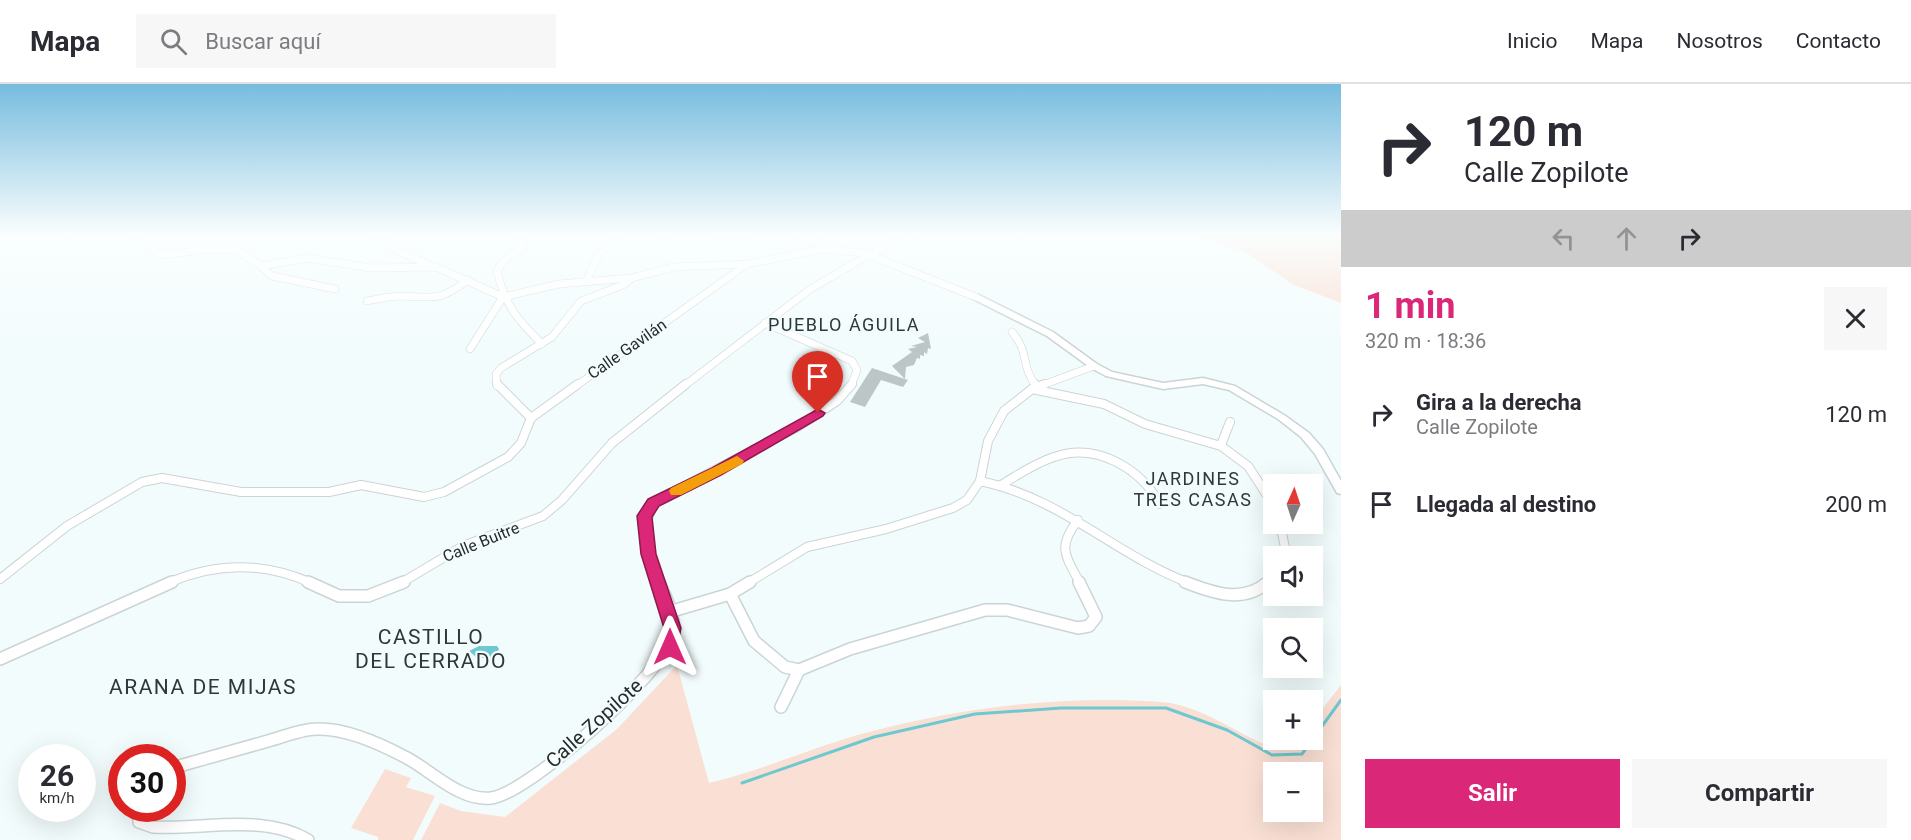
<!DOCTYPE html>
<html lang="es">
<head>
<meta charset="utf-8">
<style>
	:root { --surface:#fff; --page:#f7f7f7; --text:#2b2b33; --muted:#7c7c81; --line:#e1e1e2; --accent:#db2777 }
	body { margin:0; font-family:Roboto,sans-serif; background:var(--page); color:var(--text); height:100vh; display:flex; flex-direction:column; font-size:22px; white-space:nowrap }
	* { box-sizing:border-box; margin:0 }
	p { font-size:20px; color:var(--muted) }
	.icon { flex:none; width:33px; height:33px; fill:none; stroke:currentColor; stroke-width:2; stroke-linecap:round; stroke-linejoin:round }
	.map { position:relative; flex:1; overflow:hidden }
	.details { display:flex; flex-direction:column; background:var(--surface); width:570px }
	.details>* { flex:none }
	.top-card { background:#fff; color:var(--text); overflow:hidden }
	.needle { width:39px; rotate:3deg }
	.controls { position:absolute; left:1263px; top:390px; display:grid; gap:12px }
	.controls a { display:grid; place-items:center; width:60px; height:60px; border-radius:0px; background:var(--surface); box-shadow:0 6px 24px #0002; font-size:30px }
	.speed { position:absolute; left:18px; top:660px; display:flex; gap:12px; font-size:30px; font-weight:700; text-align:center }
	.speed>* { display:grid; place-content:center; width:78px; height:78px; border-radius:50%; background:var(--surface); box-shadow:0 6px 24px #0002; line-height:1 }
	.speed small { font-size:15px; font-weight:400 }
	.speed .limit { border:9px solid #d22; background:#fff; color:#111 }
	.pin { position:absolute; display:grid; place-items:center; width:51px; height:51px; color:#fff; margin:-62px -26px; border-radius:50% 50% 50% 0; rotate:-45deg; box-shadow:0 0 6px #0007 }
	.pin .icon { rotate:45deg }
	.me { position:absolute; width:66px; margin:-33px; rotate:0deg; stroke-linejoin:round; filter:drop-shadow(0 0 4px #0008) }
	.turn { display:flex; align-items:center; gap:21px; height:126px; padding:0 24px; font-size:27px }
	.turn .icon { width:78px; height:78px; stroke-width:2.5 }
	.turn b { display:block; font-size:42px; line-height:51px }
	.lanes { display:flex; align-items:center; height:57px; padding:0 24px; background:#0003; justify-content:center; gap:30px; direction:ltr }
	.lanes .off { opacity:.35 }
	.round { display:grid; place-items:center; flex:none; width:63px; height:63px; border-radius:0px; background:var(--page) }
	.headline { display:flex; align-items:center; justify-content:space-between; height:102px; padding:0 24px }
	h1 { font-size:36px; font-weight:700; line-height:45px; color:var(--accent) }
	.button { display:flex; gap:12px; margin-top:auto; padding:12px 24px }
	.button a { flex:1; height:69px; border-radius:0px; background:var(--accent); color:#fff; font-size:24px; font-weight:700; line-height:69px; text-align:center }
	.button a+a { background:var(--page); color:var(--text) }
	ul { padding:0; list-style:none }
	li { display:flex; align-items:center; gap:18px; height:90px; padding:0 24px }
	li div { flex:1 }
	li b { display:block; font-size:22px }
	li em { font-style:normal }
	header { display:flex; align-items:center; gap:36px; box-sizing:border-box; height:84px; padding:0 30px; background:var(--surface); border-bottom:2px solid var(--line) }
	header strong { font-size:28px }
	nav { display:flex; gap:33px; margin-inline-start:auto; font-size:21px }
	.search { width:420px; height:54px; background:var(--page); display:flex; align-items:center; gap:15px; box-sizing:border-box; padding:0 21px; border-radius:0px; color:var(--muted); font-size:22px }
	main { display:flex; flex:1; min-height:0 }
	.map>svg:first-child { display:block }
</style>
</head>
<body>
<header>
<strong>Mapa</strong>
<div class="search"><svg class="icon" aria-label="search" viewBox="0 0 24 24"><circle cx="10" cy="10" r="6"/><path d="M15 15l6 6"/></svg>Buscar aquí</div>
<nav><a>Inicio</a><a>Mapa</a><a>Nosotros</a><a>Contacto</a></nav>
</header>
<main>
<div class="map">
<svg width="1341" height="756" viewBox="0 0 1341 756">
	<rect width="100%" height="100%" fill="#f3fcfd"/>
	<!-- green -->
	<g fill="#fae0d4" fill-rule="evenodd">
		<polygon points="1192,150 1341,150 1341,219 1292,200 1247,169"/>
		<path d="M677 581 709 699C764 686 815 662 869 648 965 623 1063 611 1162 618 1200 621 1234 648 1267 661 1275 663 1286 661 1294 661L1298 656H1312L1313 637 1341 601V756H421L440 719 461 727 505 733 617 645ZM1274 688H1312V728H1274Z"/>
		<polygon points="385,685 411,694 406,703 435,712 413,756 378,756 378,753 351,744"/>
	</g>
	<!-- water -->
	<polygon fill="#6ec8d0" points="479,562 497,562 499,565 494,577 485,578 484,574 476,573 469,567"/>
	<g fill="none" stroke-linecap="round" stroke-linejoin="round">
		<!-- stream -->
		<polyline stroke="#6ec8d0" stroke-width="3" points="742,699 874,653 975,630 1061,624 1166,624 1227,646 1272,671 1302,670 1341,616"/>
	</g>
	<!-- building -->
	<g fill="#bdc6c6">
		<polygon points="928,249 931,265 928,264 927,270 924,268 924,272 920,271 920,275 917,274 914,281 906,283 905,295 892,282 912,268 908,265 917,263 911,262 925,258 918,254"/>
		<polygon points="872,284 908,296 903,303 881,296 865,323 850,318"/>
	</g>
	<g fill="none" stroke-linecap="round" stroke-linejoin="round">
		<!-- minor-far2 casing -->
		<g stroke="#cbd4d5" stroke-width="8">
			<g id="minor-far2">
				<polyline points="69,150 68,155 74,156 135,157 163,171 202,166 236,166 261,182 308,174 371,184 436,183 503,213 559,200 631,194 674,183 747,180 824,165 863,169"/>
				<polyline points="371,150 387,162 434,183"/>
				<path d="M518 150 524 157 523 164 504 176 497 187C505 222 517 235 542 260"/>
				<polyline points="656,150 686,154 753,150"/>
				<polyline points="793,150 829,163"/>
				<polyline points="872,169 915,150"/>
				<polygon points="872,169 874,173 863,170"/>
				<polyline points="874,173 976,213"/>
				<polyline points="261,182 272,192 335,205"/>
				<polyline points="587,196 599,169 622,150"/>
				<path d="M367 217C378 215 390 212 401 212 435 213 438 218 468 196"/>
				<polyline points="765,239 852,277 857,286 851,302"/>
				<path d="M1012 248C1030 269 1020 280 1036 302"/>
				<polyline points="470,265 503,213"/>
				<polyline points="497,302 496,290 501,284 552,253 581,217 623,201 631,195"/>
				<polyline points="576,302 747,180"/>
				<polyline points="684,302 809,206 865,173"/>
				<polyline points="1040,302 1094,282"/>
			</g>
		</g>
		<!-- minor-far1 casing -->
		<g stroke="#cbd4d5" stroke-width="10">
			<g id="minor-far1">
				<polyline points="497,300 531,334"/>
				<polyline points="1035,300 1037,303"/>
				<polyline points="1032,305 1104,320 1145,340 1221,362 1248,382 1274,422"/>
				<polyline points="1221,361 1230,338"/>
				<path d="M980 397C1062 414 1114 470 1189 499"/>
				<path d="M1001 401C1018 391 1035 379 1054 373 1096 358 1140 384 1160 420"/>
				<path d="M1078 436C1057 463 1065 471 1080 499"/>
				<polyline points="1280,440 1286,468 1284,472"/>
				<polyline points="0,495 67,442 142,398 162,394 241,408 329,408 361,401 424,413 444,408 508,373 521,359 531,334 578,300"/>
				<path d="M168 499C216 478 264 478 311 499"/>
				<polyline points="401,499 463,462 543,432 562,416 612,359 686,300"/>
				<path d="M660 499C646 468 640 450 654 418L799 342 837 317 852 300"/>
				<polyline points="748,499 807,463 886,445 953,424 967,416 980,397 988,357 1004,327 1032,305 1045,300"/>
				<polyline points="1266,499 1274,492"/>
			</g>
		</g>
		<!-- minor casing -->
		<g stroke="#cbd4d5" stroke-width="14">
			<g id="minor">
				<polyline points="308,498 339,512 368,512 404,498"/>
				<path d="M1185 498C1213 509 1243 520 1268 498"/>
				<polyline points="730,510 754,557 785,583 799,586 850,565 985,526 1007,526 1078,544 1089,542 1096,533 1079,498"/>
				<polyline points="669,528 730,510 750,498"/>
				<polyline points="0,575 172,498"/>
				<polyline points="781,623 799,586"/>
				<path d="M172 684C204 675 236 666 268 657 283 653 301 645 317 645 347 644 381 660 407 674 433 688 460 717 491 714 528 710 662 590 672 554 678 537 666 514 659 498"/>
				<path d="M138 724 139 738 153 743C203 746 263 729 308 756"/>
			</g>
		</g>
		<!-- tertiary casing -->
		<g stroke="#cbd4d5" stroke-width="3">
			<polygon id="tertiary" points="973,211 979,211 1053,248 1097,280 1112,288 1163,299 1203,294 1235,302 1284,331 1309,349 1323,365 1341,397 1341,410 1337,409 1315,370 1301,353 1278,335 1229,306 1203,300 1163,305 1106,292 1091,284 1047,252 973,215"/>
		</g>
		<!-- minor-far2 -->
		<use href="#minor-far2" stroke="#fff" stroke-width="7"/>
		<!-- minor-far1 -->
		<use href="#minor-far1" stroke="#fff" stroke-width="8"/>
		<!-- minor -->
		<use href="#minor" stroke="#fff" stroke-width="11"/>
		<!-- tertiary -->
		<use href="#tertiary" fill="#fff" fill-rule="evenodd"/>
	</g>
	<!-- sky -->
	<linearGradient id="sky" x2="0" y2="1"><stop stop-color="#77bcde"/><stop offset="0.59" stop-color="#fafefe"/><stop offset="1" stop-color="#fafefe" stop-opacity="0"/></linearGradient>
	<rect width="1341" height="256" fill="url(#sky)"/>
	<!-- route -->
	<polygon fill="#db2777" stroke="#8e194d" stroke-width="1.5" points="818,325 825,329 823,332 721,391 659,422 652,433 656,470 681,544 676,569 670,571 664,569 662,563 664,544 641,470 637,432 648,415 712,384"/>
	<!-- slow -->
	<polygon fill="#f59e0b" points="737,372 744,377 742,380 681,411 671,411 669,407 671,404"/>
	<g text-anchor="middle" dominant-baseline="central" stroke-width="4.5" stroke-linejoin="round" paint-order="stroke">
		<!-- street labels -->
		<g font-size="16" fill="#272a2a" stroke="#f3fcfd">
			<text transform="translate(627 265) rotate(-35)">Calle Gavilán</text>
			<text transform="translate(481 458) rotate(-22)">Calle Buitre</text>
		</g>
		<!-- neighbourhood labels -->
		<g font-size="18" letter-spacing="1.5" fill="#303738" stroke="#f3fcfd">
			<text x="844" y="240">PUEBLO ÁGUILA</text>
			<text x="1193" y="394">JARDINES<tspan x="1193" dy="21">TRES CASAS</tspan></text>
		</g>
		<!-- near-street labels -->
		<g font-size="20" fill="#272a2a" stroke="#f3fcfd">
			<text transform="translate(594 639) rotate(-42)">Calle Zopilote</text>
		</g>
		<!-- near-neighbourhood labels -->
		<g font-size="21" letter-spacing="1.5" fill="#303738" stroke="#f3fcfd">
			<text x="431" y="553">CASTILLO<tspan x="431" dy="24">DEL CERRADO</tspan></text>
			<text x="203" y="603">ARANA DE MIJAS</text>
		</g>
	</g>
</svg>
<div class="controls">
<a><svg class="needle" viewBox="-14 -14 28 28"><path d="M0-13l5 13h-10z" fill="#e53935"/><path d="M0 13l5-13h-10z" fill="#7c7c81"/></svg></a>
<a><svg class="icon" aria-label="sound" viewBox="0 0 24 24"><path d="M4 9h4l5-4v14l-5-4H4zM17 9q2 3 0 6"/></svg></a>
<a><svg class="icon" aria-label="search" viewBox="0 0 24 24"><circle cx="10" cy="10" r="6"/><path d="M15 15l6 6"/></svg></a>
<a>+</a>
<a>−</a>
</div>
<div class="speed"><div>26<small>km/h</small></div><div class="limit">30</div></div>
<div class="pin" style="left:818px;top:329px;background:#d93025"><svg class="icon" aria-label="arrive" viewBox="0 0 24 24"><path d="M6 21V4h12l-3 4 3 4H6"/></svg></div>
<svg class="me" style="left:670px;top:563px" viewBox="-20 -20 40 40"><path d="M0-17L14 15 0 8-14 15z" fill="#db2777" stroke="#fff" stroke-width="4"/></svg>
</div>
<section class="details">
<div class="top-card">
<div class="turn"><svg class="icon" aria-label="right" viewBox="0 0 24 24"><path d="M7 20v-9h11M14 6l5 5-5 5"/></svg><div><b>120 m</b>Calle Zopilote</div></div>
<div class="lanes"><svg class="icon off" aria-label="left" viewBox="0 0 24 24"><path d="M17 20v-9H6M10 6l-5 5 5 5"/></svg><svg class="icon off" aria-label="ahead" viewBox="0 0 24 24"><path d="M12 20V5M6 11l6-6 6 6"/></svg><svg class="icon" aria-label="right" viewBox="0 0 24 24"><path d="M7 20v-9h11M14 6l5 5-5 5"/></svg></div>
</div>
<div class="headline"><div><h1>1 min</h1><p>320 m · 18:36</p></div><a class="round"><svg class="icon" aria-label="close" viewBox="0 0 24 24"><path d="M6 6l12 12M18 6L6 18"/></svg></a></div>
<ul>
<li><svg class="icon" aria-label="right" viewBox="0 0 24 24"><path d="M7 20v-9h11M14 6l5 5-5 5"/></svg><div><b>Gira a la derecha</b><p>Calle Zopilote</p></div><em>120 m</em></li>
<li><svg class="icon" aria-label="arrive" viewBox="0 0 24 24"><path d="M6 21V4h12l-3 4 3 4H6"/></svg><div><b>Llegada al destino</b></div><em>200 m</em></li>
</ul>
<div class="button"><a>Salir</a><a>Compartir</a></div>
</section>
</main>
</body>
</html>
